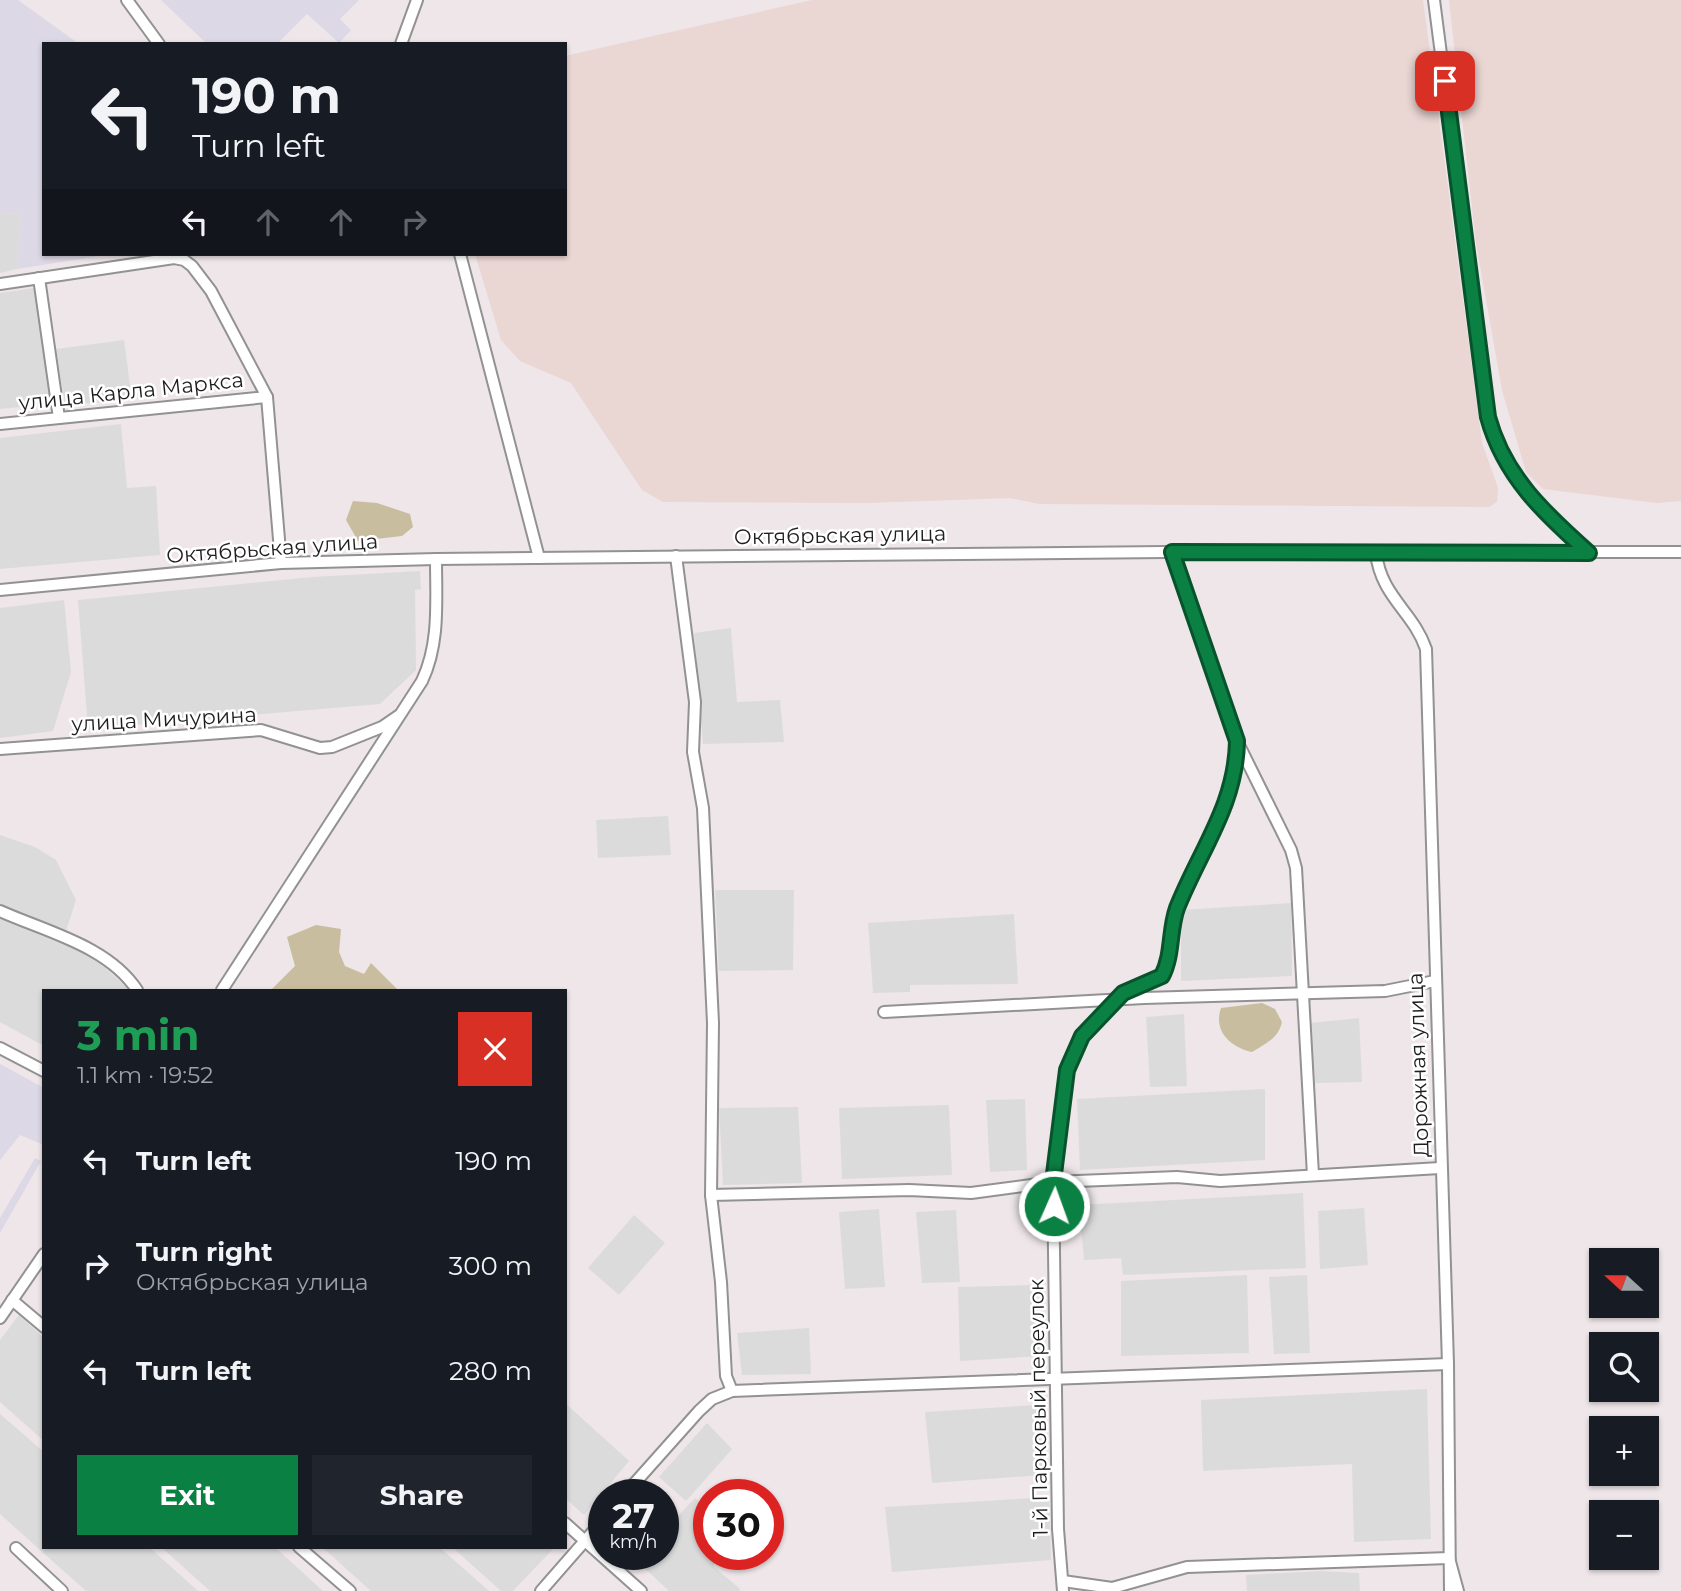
<!DOCTYPE html>
<html lang="en">
<head>
<meta charset="utf-8">
<style>
	:root { --surface:#171b24; --page:#20242c; --text:#f1f3f6; --muted:#9ea1a6; --accent:#0b8043 }
	body { margin:0; font-family:Montserrat,sans-serif; background:var(--page); color:var(--text); height:100vh; display:flex; flex-direction:column; font-size:26px; white-space:nowrap }
	* { box-sizing:border-box; margin:0 }
	p { font-size:23px; color:var(--muted) }
	.icon { flex:none; width:38px; height:38px; fill:none; stroke:currentColor; stroke-width:2; stroke-linecap:round; stroke-linejoin:round }
	.map { position:relative; flex:1; overflow:hidden }
	.panel { position:absolute; left:42px; top:989px; width:525px; height:560px; display:flex; flex-direction:column; background:var(--surface); border-radius:0px; box-shadow:0 2px 5px #0004 }
	.panel>* { flex:none }
	.top-card { position:absolute; left:42px; top:42px; width:525px; height:214px; border-radius:0px; box-shadow:0 2px 5px #0004; background:#171b24; color:var(--text); overflow:hidden }
	.needle { width:46px; rotate:291deg }
	.fabs { position:absolute; left:1589px; top:1248px; display:grid; gap:14px }
	.fabs a { display:grid; place-items:center; width:70px; height:70px; border-radius:0px; background:var(--surface); box-shadow:0 2px 5px #0004; font-size:35px }
	.speed { position:absolute; left:588px; top:1479px; display:flex; gap:14px; font-size:35px; font-weight:700; text-align:center }
	.speed>* { display:grid; place-content:center; width:91px; height:91px; border-radius:50%; background:var(--surface); box-shadow:0 2px 5px #0004; line-height:1 }
	.speed small { font-size:18px; font-weight:400 }
	.speed .limit { border:10px solid #d22; background:#fff; color:#111 }
	.pin { position:absolute; display:grid; place-items:center; width:60px; height:60px; color:#fff; margin:-30px; border-radius:14px; box-shadow:0 4px 10px #0006 }
	.me { position:absolute; width:77px; margin:-38px; rotate:2deg; stroke-linejoin:round; filter:drop-shadow(0 0 5px #0008) }
	.turn { display:flex; align-items:center; gap:24px; height:147px; padding:0 35px; font-size:32px }
	.turn .icon { width:91px; height:91px; stroke-width:2.5 }
	.turn b { display:block; font-size:49px; line-height:60px }
	.lanes { display:flex; align-items:center; height:66px; padding:0 35px; background:#0003; justify-content:center; gap:35px; direction:ltr }
	.lanes .off { opacity:.35 }
	.round { display:grid; place-items:center; flex:none; width:74px; height:74px; border-radius:0px; background:var(--page) }
	.overview { display:flex; align-items:center; justify-content:space-between; height:119px; padding:0 35px }
	h1 { font-size:42px; font-weight:700; line-height:52px; color:#1e9e55 }
	.primary-button { display:flex; gap:14px; margin-top:auto; padding:14px 35px }
	.primary-button a { flex:1; height:80px; border-radius:0px; background:var(--accent); color:#fff; font-size:28px; font-weight:700; line-height:80px; text-align:center }
	.primary-button a+a { background:var(--page); color:var(--text) }
	ul { padding:0; list-style:none }
	li { display:flex; align-items:center; gap:21px; height:105px; padding:0 35px }
	li div { flex:1 }
	li b { display:block; font-size:26px }
	li em { font-style:normal }
	.map>svg:first-child { display:block }
</style>
</head>
<body>
<div class="map">
<svg width="1681" height="1591" viewBox="0 0 1681 1591">
	<rect width="100%" height="100%" fill="#eee6e8"/>
	<!-- residential -->
	<g fill="#dcdbdc">
		<polygon points="0,213 21,214 17,269 0,273"/>
		<polygon points="34,288 51,404 0,409 0,293"/>
		<polygon points="124,340 132,400 65,405 56,349"/>
		<polygon points="121,424 127,488 156,486 160,555 0,569 0,438"/>
		<polygon points="420,571 421,589 415,590 416,670 380,704 88,729 78,600 312,577"/>
		<polygon points="64,600 71,672 53,731 0,738 0,608"/>
		<polygon points="731,628 737,702 780,700 784,742 703,744 694,633"/>
		<polygon points="668,816 671,855 598,858 596,820"/>
		<polygon points="0,835 35,847 56,860 76,900 64,937 0,908"/>
		<polygon points="715,890 794,890 793,970 719,971"/>
		<polygon points="1291,903 1292,976 1181,981 1181,910"/>
		<polygon points="1014,914 1018,984 910,985 910,992 873,993 868,923"/>
		<polygon points="0,918 85,954 104,967 130,990 44,990 44,1046 0,1022"/>
		<polygon points="1184,1014 1187,1086 1150,1087 1146,1017"/>
		<polygon points="1359,1018 1362,1082 1315,1083 1310,1023"/>
		<polygon points="1265,1089 1265,1160 1080,1170 1077,1099"/>
		<polygon points="1025,1099 1027,1170 990,1172 986,1100"/>
		<polygon points="949,1105 952,1175 842,1179 839,1108"/>
		<polygon points="798,1107 802,1183 723,1185 719,1108"/>
		<polygon points="1303,1193 1306,1268 1123,1275 1121,1258 1084,1260 1079,1205"/>
		<polygon points="1364,1208 1368,1265 1320,1269 1318,1211"/>
		<polygon points="879,1209 885,1287 845,1289 839,1212"/>
		<polygon points="956,1210 960,1282 922,1283 916,1212"/>
		<polygon points="634,1215 665,1243 619,1295 588,1268"/>
		<polygon points="1247,1275 1249,1353 1121,1356 1121,1281"/>
		<polygon points="1307,1275 1310,1353 1274,1354 1269,1277"/>
		<polygon points="1035,1285 1040,1356 960,1361 958,1287"/>
		<polygon points="19,1315 44,1338 44,1441 0,1402 0,1340"/>
		<polygon points="809,1328 811,1374 742,1375 737,1333"/>
		<polygon points="1427,1389 1431,1539 1354,1542 1352,1464 1203,1471 1201,1400"/>
		<polygon points="565,1403 629,1461 584,1515 565,1498"/>
		<polygon points="1038,1405 1043,1475 932,1483 925,1412"/>
		<polygon points="0,1414 44,1452 44,1547 149,1547 198,1591 86,1591 0,1514"/>
		<polygon points="707,1423 732,1449 686,1501 659,1477"/>
		<polygon points="1049,1497 1051,1560 892,1572 885,1507"/>
		<polygon points="695,1498 709,1510 709,1554 723,1554 713,1566 740,1589 739,1591 669,1591 637,1561 643,1554 663,1554 663,1532"/>
		<polygon points="161,1547 275,1547 323,1591 210,1591"/>
		<polygon points="322,1547 439,1547 489,1591 371,1591"/>
		<polygon points="452,1547 555,1547 513,1591 501,1591"/>
		<polygon points="1321,1571 1359,1573 1360,1591 1247,1591 1246,1575"/>
	</g>
	<!-- industrial -->
	<g fill="#dcd8e6">
		<polygon points="0,0 18,0 79,44 44,44 44,254 112,254 17,269 21,214 0,213"/>
		<polygon points="161,0 359,0 340,19 351,30 339,43 307,14 277,44 207,44"/>
		<polygon points="0,1064 44,1088 44,1145 20,1135 0,1160"/>
		<polygon points="35,1158 41,1161 0,1233 0,1218"/>
	</g>
	<!-- farmland -->
	<g fill="#ead6d3">
		<polygon points="812,0 1423,0 1482,443 1498,488 1497,502 1489,507 1039,504 1010,498 867,503 663,502 642,490 571,383 520,361 501,340 475,254 565,254 565,56"/>
		<polygon points="1449,0 1681,0 1681,501 1657,503 1543,489 1526,472 1502,390 1476,243"/>
	</g>
	<!-- forest -->
	<g fill="#c8be9f">
		<polygon points="353,501 377,503 410,514 413,527 402,536 358,541 346,520"/>
		<polygon points="316,925 341,929 339,952 345,966 364,974 371,963 398,990 271,990 295,966 287,937"/>
		<path d="M1262 1003 1275 1009 1282 1022C1278 1039 1266 1043 1252 1052 1230 1047 1213 1031 1221 1008Z"/>
	</g>
	<g fill="none" stroke-linecap="round" stroke-linejoin="round">
		<!-- minor casing -->
		<g stroke="#929292" stroke-width="14">
			<g id="minor">
				<polyline points="127,0 159,44"/>
				<path d="M1434 0 1488 417C1504 476 1544 513 1589 553"/>
				<polyline points="401,44 417,0"/>
				<polyline points="460,254 539,558"/>
				<polyline points="39,278 59,418"/>
				<polyline points="0,284 174,258 184,260 192,266 211,291 267,397 281,563"/>
				<polyline points="0,424 267,397"/>
				<path d="M1376 553C1381 597 1413 611 1426 649L1448 1364 1450 1591"/>
				<polyline points="676,556 695,702 693,752 703,808 713,1023 711,1195 721,1282 726,1376 732,1391"/>
				<polyline points="0,590 281,563 436,559 1166,552 1681,552"/>
				<polyline points="1238,743 1291,850 1296,868 1313,1175"/>
				<polyline points="0,749 261,730 320,748 332,747 382,727 398,716"/>
				<path d="M0 911C47 932 108 946 137 990"/>
				<path d="M222 990 422 681C440 643 436 601 436 559"/>
				<polyline points="884,1012 1144,998 1385,991 1435,981"/>
				<polyline points="0,1048 44,1071"/>
				<polyline points="711,1195 909,1190 971,1193 1053,1182 1177,1177 1220,1181 1440,1168"/>
				<polyline points="12,1300 44,1327"/>
				<polyline points="0,1318 44,1254"/>
				<polyline points="625,1494 699,1411 712,1399 732,1391 1448,1364"/>
				<polyline points="565,1523 641,1591"/>
				<polyline points="299,1547 350,1591"/>
				<polyline points="16,1548 62,1591"/>
				<polyline points="1063,1581 1112,1588 1187,1567 1449,1558 1458,1591"/>
				<polyline points="541,1591 604,1519"/>
				<path d="M1063 1591 1058 1529 1053 1182 1067 1070 1082 1036 1123 993 1162 976C1173 955 1169 930 1177 908 1200 852 1235 803 1237 741L1172 552"/>
			</g>
		</g>
		<!-- minor -->
		<use href="#minor" stroke="#fff" stroke-width="10"/>
	</g>
	<g fill="none" stroke-linecap="round" stroke-linejoin="round">
		<!-- route casing -->
		<g stroke="#07532c" stroke-width="18">
			<path id="route" d="M1054 1206 1053 1182 1067 1070 1082 1036 1123 993 1162 976C1173 955 1169 930 1177 908 1200 850 1236 805 1237 741L1172 552 1589 553C1544 513 1504 476 1488 417L1445 81"/>
		</g>
		<!-- route -->
		<use href="#route" stroke="#0b8043" stroke-width="12"/>
	</g>
	<g text-anchor="middle" dominant-baseline="central" stroke-width="5" stroke-linejoin="round" paint-order="stroke">
		<!-- street labels -->
		<g font-size="21" fill="#1e1e1e" stroke="#fff">
			<text transform="translate(131 391) rotate(-6)">улица Карла Маркса</text>
			<text transform="translate(840 535) rotate(-1)">Октябрьская улица</text>
			<text transform="translate(272 548) rotate(-4)">Октябрьская улица</text>
			<text transform="translate(164 719) rotate(-3)">улица Мичурина</text>
			<text transform="translate(1418 1065) rotate(-92)">Дорожная улица</text>
			<text transform="translate(1038 1408) rotate(-91)">1-й Парковый переулок</text>
		</g>
	</g>
</svg>
<div class="fabs">
<a><svg class="needle" viewBox="-14 -14 28 28"><path d="M0-13l5 13h-10z" fill="#e53935"/><path d="M0 13l5-13h-10z" fill="#9ea1a6"/></svg></a>
<a><svg class="icon" aria-label="search" viewBox="0 0 24 24"><circle cx="10" cy="10" r="6"/><path d="M15 15l6 6"/></svg></a>
<a>+</a>
<a>−</a>
</div>
<div class="speed"><div>27<small>km/h</small></div><div class="limit">30</div></div>
<div class="pin" style="left:1445px;top:81px;background:#d93025"><svg class="icon" aria-label="arrive" viewBox="0 0 24 24"><path d="M6 21V4h12l-3 4 3 4H6"/></svg></div>
<svg class="me" style="left:1054px;top:1206px" viewBox="-20 -20 40 40"><circle r="17" fill="#0b8043" stroke="#fff" stroke-width="3"/><path d="M0-11L8 9 0 5-8 9z" fill="#fff"/></svg>
<div class="top-card">
<div class="turn"><svg class="icon" aria-label="left" viewBox="0 0 24 24"><path d="M17 20v-9H6M10 6l-5 5 5 5"/></svg><div><b>190 m</b>Turn left</div></div>
<div class="lanes"><svg class="icon" aria-label="left" viewBox="0 0 24 24"><path d="M17 20v-9H6M10 6l-5 5 5 5"/></svg><svg class="icon off" aria-label="ahead" viewBox="0 0 24 24"><path d="M12 20V5M6 11l6-6 6 6"/></svg><svg class="icon off" aria-label="ahead" viewBox="0 0 24 24"><path d="M12 20V5M6 11l6-6 6 6"/></svg><svg class="icon off" aria-label="right" viewBox="0 0 24 24"><path d="M7 20v-9h11M14 6l5 5-5 5"/></svg></div>
</div>
<section class="panel">
<div class="overview"><div><h1>3 min</h1><p>1.1 km · 19:52</p></div><a class="round" style="background:#d93025;color:#fff"><svg class="icon" aria-label="close" viewBox="0 0 24 24"><path d="M6 6l12 12M18 6L6 18"/></svg></a></div>
<ul>
<li><svg class="icon" aria-label="left" viewBox="0 0 24 24"><path d="M17 20v-9H6M10 6l-5 5 5 5"/></svg><div><b>Turn left</b></div><em>190 m</em></li>
<li><svg class="icon" aria-label="right" viewBox="0 0 24 24"><path d="M7 20v-9h11M14 6l5 5-5 5"/></svg><div><b>Turn right</b><p>Октябрьская улица</p></div><em>300 m</em></li>
<li><svg class="icon" aria-label="left" viewBox="0 0 24 24"><path d="M17 20v-9H6M10 6l-5 5 5 5"/></svg><div><b>Turn left</b></div><em>280 m</em></li>
</ul>
<div class="primary-button"><a>Exit</a><a>Share</a></div>
</section>
</div>
</body>
</html>
